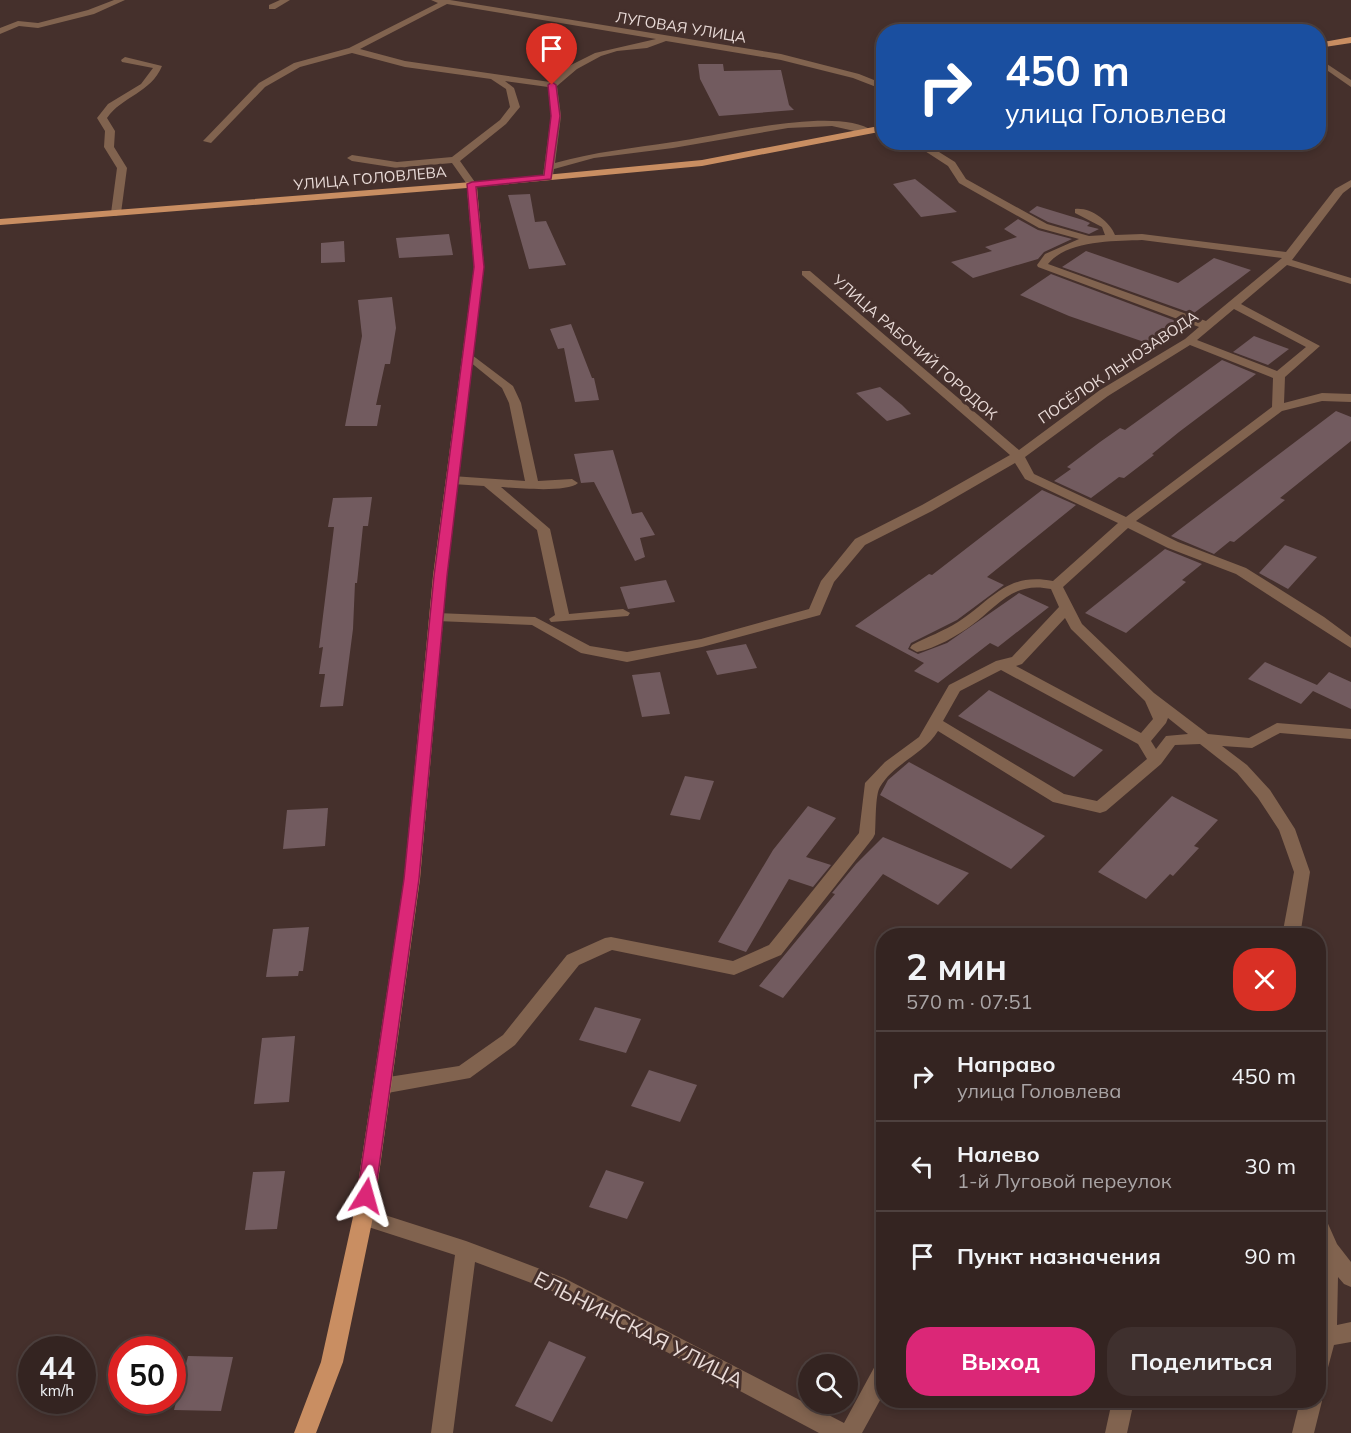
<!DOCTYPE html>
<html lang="ru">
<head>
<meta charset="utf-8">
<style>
	:root { --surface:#342421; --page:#3f302e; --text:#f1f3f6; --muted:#a9a4a5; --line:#4e413f; --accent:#db2777 }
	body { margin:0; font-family:Mulish,sans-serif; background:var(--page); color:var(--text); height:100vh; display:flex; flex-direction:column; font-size:22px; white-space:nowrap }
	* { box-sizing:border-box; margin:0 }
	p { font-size:20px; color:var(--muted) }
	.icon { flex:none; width:33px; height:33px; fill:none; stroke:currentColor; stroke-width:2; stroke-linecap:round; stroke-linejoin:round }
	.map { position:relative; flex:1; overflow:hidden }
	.sheet { position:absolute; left:876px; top:928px; width:450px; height:480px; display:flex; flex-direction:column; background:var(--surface); border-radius:24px; box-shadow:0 3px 9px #0003,0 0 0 2px var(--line) }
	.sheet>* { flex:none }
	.top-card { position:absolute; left:876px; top:24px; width:450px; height:126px; border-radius:24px; box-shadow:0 3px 9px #0003,0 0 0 2px var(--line); background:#1a4fa0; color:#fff; overflow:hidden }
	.controls { position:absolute; left:798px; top:1354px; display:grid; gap:12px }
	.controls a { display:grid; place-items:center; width:60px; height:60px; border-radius:50%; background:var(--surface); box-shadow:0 3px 9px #0003,0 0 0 2px var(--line); font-size:30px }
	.speed { position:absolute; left:18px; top:1336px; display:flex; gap:12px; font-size:30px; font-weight:700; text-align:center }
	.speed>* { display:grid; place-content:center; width:78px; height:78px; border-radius:50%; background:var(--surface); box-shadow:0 3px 9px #0003,0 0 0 2px var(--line); line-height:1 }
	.speed small { font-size:15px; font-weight:400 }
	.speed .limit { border:9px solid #d22; background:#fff; color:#111 }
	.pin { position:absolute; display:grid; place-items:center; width:51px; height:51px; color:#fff; margin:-62px -26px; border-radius:50% 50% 50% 0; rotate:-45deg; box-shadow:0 0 6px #0007 }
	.pin .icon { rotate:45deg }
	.me { position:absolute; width:66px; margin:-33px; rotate:8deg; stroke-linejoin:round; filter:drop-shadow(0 0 4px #0008) }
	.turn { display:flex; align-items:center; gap:21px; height:126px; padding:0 30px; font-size:27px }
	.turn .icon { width:78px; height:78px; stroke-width:2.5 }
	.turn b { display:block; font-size:42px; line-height:51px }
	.round { display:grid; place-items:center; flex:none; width:63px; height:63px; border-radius:24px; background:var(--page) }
	.head { display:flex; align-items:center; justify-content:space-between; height:102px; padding:0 30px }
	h1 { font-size:36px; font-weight:700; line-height:45px }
	.action { display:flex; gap:12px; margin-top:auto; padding:12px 30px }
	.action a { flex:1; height:69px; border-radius:24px; background:var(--accent); color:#fff; font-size:24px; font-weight:700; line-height:69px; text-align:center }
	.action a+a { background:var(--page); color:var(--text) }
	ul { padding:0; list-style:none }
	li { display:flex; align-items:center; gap:18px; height:90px; padding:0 30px; border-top:2px solid var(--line) }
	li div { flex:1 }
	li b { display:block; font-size:22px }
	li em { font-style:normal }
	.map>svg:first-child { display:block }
</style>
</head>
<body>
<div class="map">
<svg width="1351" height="1433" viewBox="0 0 1351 1433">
	<rect width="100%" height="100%" fill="#45302c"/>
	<!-- building -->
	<g fill="#725b5f">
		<polygon points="698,64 723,64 724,71 781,70 789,105 794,110 719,116 700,79"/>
		<polygon points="915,179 957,212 921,217 893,184"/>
		<polygon points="530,194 535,222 546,221 566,265 529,269 508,195"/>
		<polygon points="1037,206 1083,220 1090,223 1087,226 1099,229 1089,234 1048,222 1029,212"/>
		<polygon points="1018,219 1038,230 1072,239 1044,252 1038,259 973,278 951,262 992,251 985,247 1017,237 1004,229"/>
		<polygon points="449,234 453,255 399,258 396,238"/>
		<polygon points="344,241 345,262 321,263 321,243"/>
		<polygon points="1086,251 1178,283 1214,258 1251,270 1194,313 1188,312 1062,267"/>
		<polygon points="1051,274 1176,321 1147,343 1069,316 1020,295"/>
		<polygon points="392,297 396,328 390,364 385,364 376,405 381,405 377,426 345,426 362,336 358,300"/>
		<polygon points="571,324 592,378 594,378 599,400 575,402 564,348 558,349 550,329"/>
		<polygon points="1254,336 1289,349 1268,365 1233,352"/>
		<polygon points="1222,360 1256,374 1179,432 1152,454 1154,455 1124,478 1119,477 1091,498 1054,481 1071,469 1067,467 1100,442 1120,428 1125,430"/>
		<polygon points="880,387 902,405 911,414 887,421 856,393"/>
		<polygon points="1336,411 1351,417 1351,441 1280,498 1285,500 1234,542 1230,541 1214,554 1171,536"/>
		<polygon points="613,450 632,514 642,512 655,535 640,538 645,557 635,561 594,482 581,483 574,454"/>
		<polygon points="1042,490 1076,505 987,577 1004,585 957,620 911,643 908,649 918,654 947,643 1019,593 1049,607 998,647 990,643 938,683 914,671 924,663 855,626 929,574 932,575"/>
		<polygon points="372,497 368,526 363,526 357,583 355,583 353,629 343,706 320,707 325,674 319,674 323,647 319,648 334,527 328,527 333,498"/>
		<polygon points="1285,545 1317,557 1288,589 1259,573"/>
		<polygon points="1165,549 1202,564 1182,580 1186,582 1126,633 1085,613"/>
		<polygon points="666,580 675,602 628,609 620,587"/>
		<polygon points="746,644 757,668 717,675 706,651"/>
		<polygon points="1265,662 1317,685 1329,672 1351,682 1351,709 1313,691 1301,704 1248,679"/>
		<polygon points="660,672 670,714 642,717 632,675"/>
		<polygon points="989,690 1103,750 1074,777 958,716"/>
		<polygon points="909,762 1045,836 1011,869 880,795 888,780"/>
		<polygon points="685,776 714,781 700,820 670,815"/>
		<polygon points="1172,796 1218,820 1194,846 1199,848 1173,876 1170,874 1146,899 1098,872"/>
		<polygon points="808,806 836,818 806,857 831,865 813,887 789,879 746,952 718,942 773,850"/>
		<polygon points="328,808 325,846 283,849 287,810"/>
		<polygon points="883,837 969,873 938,905 883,874 783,998 759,986 835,894 832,893 856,864"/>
		<polygon points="309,927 303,971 299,971 298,976 266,977 273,929"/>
		<polygon points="595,1007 641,1019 626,1053 579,1040"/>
		<polygon points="295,1036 289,1102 254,1104 262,1038"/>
		<polygon points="649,1070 697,1085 680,1122 631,1106"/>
		<polygon points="606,1170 644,1182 627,1219 589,1207"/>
		<polygon points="285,1171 277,1229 245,1230 253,1172"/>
		<polygon points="549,1341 586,1357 552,1422 515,1406"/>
		<polygon points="188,1356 233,1357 221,1411 174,1410"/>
	</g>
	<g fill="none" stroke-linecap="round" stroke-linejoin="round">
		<!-- minor -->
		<g fill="#81634f" fill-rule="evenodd">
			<polygon points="114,0 125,0 94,14 38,28 19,26 0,34 0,28 18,21 38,23 88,10"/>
			<polygon points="280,0 290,0 275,9 269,9 269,5"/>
			<path d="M431 0H450L781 54 859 74 884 84V90L853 78 781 60 666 41 647 48 617 51 601 56 577 69 557 86 561 116 555 163C594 152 633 148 673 142 718 136 836 105 873 131L868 134 832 126 788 128 673 148 594 158 554 169 553 175 548 178 543 175 551 116 548 87 505 81 514 88 520 107 506 124 460 161 477 185 472 188 469 187 452 163 397 168 352 161 347 158 352 155 397 162 452 157 500 120 510 107 506 89 491 79 405 67 352 53 300 67 265 87 211 143 203 141 259 83 294 63 349 48 438 3ZM447 4 656 39 595 53 571 65 550 82 405 61 360 49Z"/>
			<path d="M125 57 162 66C151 93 122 96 107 118L115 131 114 147 127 168 121 213 116 216 111 213 117 168 104 147 105 131 97 118 108 104 141 84 153 68 122 62 121 60Z"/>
			<polygon points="1318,58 1351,80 1351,87 1318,64"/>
			<path d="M911 142H923L955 162 966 179 1047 224 1089 236 1105 235 1102 227 1075 213V209C1091 207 1110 222 1115 235L1142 234 1286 252 1335 189 1351 180V187L1343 193 1292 260 1351 278V284L1287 265 1241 304 1320 346 1285 377 1284 403 1322 393 1351 394V402L1322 401 1282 411 1136 521 1178 542 1246 568 1324 617 1351 637V648L1236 574 1168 548 1128 528 1063 587 1082 624 1154 693 1208 734 1249 738 1277 723 1351 729V739L1280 733 1252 748 1222 746 1247 765 1270 790 1295 829 1310 872 1300 936H1282L1294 872 1279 830 1258 798 1237 773 1200 744 1175 745 1161 764 1106 811 1100 813 1053 802 938 731C923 755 894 763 880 787 875 795 876 823 875 834L873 838 781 955 734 975 612 950 579 965 515 1045 470 1078 382 1094 375 1091 373 1086 375 1081 382 1078 459 1066 503 1035 567 955 605 938 611 937 733 961 769 945 859 833 865 783 885 762 919 737 949 685 996 661 1012 657 1059 607 1051 589C1013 581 999 605 972 625 957 636 936 648 917 652L910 648 912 645C927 637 944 631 958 622 993 599 1007 572 1053 581L1118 523 1025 479 1015 463 932 511 865 545 834 582 820 615 702 647 627 662 581 653 532 625 437 621 430 617 437 613 535 617 590 646 627 652 701 639 809 609 821 581 855 539 922 505 1010 455 802 275V271H810L1019 450 1100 390 1185 339 1199 327 1038 267 1037 265 1045 254 1079 239 1039 228 959 183 948 166ZM1142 240 1282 258 1206 321 1048 264C1067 240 1115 241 1142 240ZM1234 309 1306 347 1277 371 1197 340ZM1190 345 1273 378 1272 407 1126 517 1034 474 1025 457 1108 396ZM1065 618 1071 629 1145 701 1153 719 1141 733 1016 666 1022 664ZM1001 670 1138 744 1147 759 1097 801 1064 794 943 721 960 691ZM1168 718 1188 734 1166 736 1156 749 1151 741 1166 723Z"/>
			<path d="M468 352 513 386 521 403 538 481 572 479 578 483C567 493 517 488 501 487L550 529 569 614 623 609 630 613 628 616 551 622 549 619 555 615 537 530 484 486 452 484 446 480 452 476 525 481 509 403 502 388 464 357 462 355Z"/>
			<polygon points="363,1208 466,1241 564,1278 844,1423 876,1364 884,1361 884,1393 862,1433 819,1433 550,1290 475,1262 453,1433 431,1433 455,1255 356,1223 353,1217 356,1211"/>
			<polygon points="1318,1215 1325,1217 1337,1244 1351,1262 1351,1287 1344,1284 1338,1277 1337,1325 1351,1322 1351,1342 1334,1345 1326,1375 1318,1378"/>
			<polygon points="1318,1394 1322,1401 1314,1433 1292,1433 1300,1401 1318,1401"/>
			<polygon points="1112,1401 1134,1401 1127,1433 1105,1433"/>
		</g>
		<!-- major -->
		<g fill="#c98e62" fill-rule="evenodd">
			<polygon points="1351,37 1351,43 1318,48 1318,43"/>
			<polygon points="884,125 884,131 702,166 477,187 484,267 447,576 420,879 373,1217 343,1362 316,1433 294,1433 321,1362 353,1217 404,879 433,576 474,267 467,188 0,225 0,219 472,182 702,160"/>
		</g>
	</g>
	<!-- route -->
	<polygon fill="#db2777" stroke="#8e194d" stroke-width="1.5" points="552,82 556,85 560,116 551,179 476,187 484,267 447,576 419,879 375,1196 372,1201 366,1203 360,1201 357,1196 404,879 434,576 474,267 467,184 472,182 544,175 551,116 548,85"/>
	<g text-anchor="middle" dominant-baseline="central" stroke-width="6" stroke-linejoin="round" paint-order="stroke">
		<!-- far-street labels -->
		<g font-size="15" fill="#e9dbd8" stroke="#45302c">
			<text transform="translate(681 27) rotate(9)">ЛУГОВАЯ УЛИЦА</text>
			<text transform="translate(370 178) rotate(-5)">УЛИЦА ГОЛОВЛЕВА</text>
			<text transform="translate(915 347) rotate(41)">УЛИЦА РАБОЧИЙ ГОРОДОК</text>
			<text transform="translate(1118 367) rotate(-34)">ПОСЁЛОК ЛЬНОЗАВОДА</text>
		</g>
		<!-- near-street labels -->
		<g font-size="21" fill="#e9dbd8" stroke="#45302c">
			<text transform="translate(639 1329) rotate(27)">ЕЛЬНИНСКАЯ УЛИЦА</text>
		</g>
	</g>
</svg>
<div class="controls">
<a><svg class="icon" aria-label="search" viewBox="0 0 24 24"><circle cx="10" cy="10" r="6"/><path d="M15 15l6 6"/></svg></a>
</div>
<div class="speed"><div>44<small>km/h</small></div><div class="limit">50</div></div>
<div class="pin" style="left:552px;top:85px;background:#d93025"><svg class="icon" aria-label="arrive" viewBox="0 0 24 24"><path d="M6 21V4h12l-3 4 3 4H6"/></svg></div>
<svg class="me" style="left:366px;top:1196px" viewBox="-20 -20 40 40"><path d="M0-17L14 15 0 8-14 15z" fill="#db2777" stroke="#fff" stroke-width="4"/></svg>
<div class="top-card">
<div class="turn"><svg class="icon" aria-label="right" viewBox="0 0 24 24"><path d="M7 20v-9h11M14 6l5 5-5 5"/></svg><div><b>450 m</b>улица Головлева</div></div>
</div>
<section class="sheet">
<div class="head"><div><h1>2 мин</h1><p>570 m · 07:51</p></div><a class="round" style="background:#d93025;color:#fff"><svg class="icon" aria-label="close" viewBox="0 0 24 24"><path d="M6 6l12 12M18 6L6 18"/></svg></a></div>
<ul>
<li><svg class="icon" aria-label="right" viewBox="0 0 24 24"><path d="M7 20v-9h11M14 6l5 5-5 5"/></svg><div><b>Направо</b><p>улица Головлева</p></div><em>450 m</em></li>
<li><svg class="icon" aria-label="left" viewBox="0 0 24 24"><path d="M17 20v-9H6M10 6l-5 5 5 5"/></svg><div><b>Налево</b><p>1-й Луговой переулок</p></div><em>30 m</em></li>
<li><svg class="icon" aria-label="arrive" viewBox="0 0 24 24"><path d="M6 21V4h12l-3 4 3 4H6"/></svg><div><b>Пункт назначения</b></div><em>90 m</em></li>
</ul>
<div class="action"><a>Выход</a><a>Поделиться</a></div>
</section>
</div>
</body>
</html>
